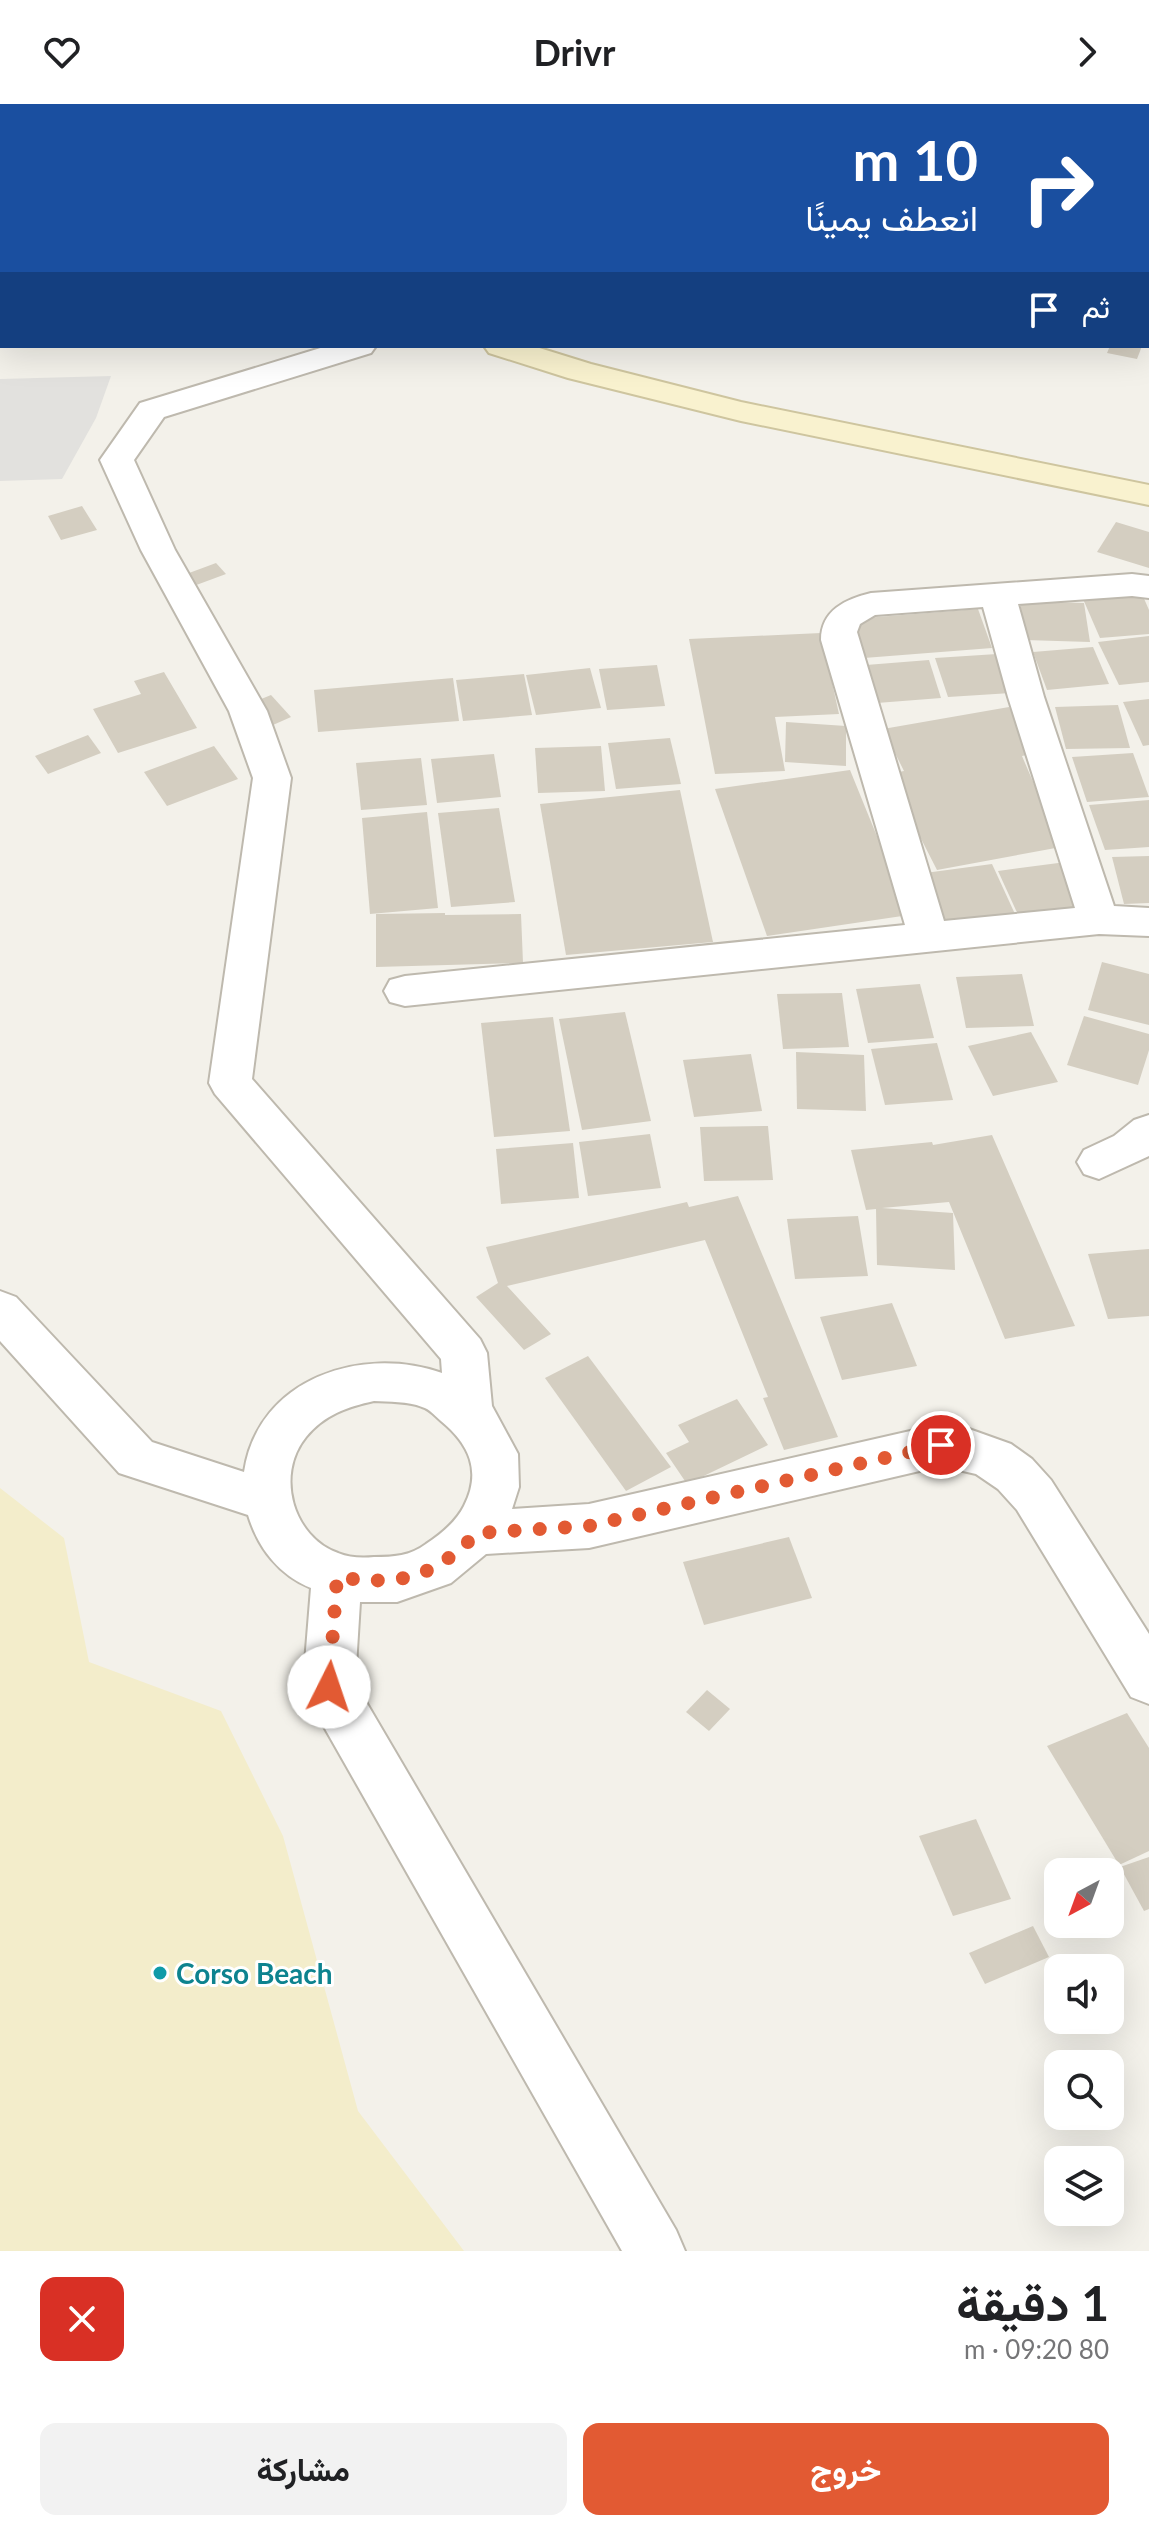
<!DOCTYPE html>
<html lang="ar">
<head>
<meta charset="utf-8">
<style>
	:root { --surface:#fff; --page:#f2f2f2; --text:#202124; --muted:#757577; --accent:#e25a33 }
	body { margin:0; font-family:Lato,Vazirmatn,sans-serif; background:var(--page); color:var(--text); direction:rtl; height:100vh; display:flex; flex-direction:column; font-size:30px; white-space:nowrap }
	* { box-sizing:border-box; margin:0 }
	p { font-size:26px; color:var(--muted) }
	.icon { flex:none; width:44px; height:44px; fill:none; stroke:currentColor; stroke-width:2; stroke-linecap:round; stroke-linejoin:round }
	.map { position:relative; height:2147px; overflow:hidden; direction:ltr }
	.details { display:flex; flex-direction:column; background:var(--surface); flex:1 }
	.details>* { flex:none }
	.guide { position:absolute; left:0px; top:0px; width:1150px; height:244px; box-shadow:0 8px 32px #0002; direction:rtl; background:#1a4fa0; color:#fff; overflow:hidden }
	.needle { width:52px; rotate:221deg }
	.tools { position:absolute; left:1044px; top:1754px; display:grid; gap:16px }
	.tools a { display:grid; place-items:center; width:80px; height:80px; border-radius:16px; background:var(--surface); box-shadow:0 8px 32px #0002; font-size:40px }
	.pin { position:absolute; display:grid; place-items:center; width:68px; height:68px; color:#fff; margin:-34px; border:4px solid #fff; border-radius:50%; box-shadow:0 2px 8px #0007 }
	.me { position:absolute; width:88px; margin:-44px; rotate:4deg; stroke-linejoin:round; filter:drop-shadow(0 0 6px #0008) }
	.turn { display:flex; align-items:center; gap:28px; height:168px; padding:0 40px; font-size:36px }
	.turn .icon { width:104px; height:104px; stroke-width:2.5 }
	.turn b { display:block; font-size:56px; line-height:68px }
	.then { display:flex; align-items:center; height:76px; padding:0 40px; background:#0003; gap:16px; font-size:30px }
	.round { display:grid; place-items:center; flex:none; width:84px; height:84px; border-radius:16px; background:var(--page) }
	.head { display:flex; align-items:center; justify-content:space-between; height:136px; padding:0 40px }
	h1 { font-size:48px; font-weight:700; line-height:60px }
	.action { display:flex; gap:16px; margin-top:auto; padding:16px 40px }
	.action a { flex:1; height:92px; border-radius:16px; background:var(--accent); color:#fff; font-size:32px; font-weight:700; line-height:92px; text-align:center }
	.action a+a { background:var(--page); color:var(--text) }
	header { display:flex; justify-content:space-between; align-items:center; height:104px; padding:0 40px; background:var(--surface); font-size:36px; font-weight:700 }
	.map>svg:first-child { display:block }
</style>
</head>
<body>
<header><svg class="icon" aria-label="forward" viewBox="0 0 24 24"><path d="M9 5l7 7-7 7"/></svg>Drivr<svg class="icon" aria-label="heart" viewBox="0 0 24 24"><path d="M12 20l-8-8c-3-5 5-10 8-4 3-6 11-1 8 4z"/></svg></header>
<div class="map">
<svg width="1149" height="2147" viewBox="0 0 1149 2147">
	<rect width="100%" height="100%" fill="#f3f1ea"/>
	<!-- sand -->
	<polygon fill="#f3edcb" points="0,1384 64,1434 89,1558 221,1607 283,1732 358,2007 464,2147 0,2147"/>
	<!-- parking -->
	<polygon fill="#e2e1de" points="111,272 96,314 62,375 0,377 0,275"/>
	<!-- building -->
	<g fill="#d4cec1">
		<polygon points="1110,242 1142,242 1137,255 1107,249"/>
		<polygon points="82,402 97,426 61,436 48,412"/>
		<polygon points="1116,418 1149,428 1149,464 1097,448"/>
		<polygon points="216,459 226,470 191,483 181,472"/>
		<polygon points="1142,490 1149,506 1149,530 1100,534 1083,495"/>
		<polygon points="1020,497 1084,499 1090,538 1025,536"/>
		<polygon points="978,505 992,544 864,554 852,515"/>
		<polygon points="821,529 839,610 775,613 785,667 715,670 689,535"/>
		<polygon points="1149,532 1149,578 1119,581 1098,538"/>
		<polygon points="1093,543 1109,580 1047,586 1033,548"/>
		<polygon points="997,550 1011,589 948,593 935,554"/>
		<polygon points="929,556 941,594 877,599 866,561"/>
		<polygon points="657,561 665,602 607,606 599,565"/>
		<polygon points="590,564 601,604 536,611 526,571"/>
		<polygon points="164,568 197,624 118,649 93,605 141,590 134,577"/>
		<polygon points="524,570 532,611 463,617 456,576"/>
		<polygon points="453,574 459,617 318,628 314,586"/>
		<polygon points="271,591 291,613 273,621 254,598"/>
		<polygon points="1149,595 1149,641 1143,642 1123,598"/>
		<polygon points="1118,601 1130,644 1066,645 1055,603"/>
		<polygon points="1009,603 1036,649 1022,652 1061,743 937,766 888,670 904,667 883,625"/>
		<polygon points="786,618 846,622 846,662 785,658"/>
		<polygon points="88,631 101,649 48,670 35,652"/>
		<polygon points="670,634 681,680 616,685 608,639"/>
		<polygon points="214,642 238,675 167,702 144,668"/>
		<polygon points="601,642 605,687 538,689 535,644"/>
		<polygon points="1133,649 1149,693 1087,698 1072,653"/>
		<polygon points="494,650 501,693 437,699 431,655"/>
		<polygon points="421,654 427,701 361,706 356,659"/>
		<polygon points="850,666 909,811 767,832 715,685"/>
		<polygon points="680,686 713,838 566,851 540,700"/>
		<polygon points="1149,696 1149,743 1105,746 1089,701"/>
		<polygon points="499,704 515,798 451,803 438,709"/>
		<polygon points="427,708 438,804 370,810 362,714"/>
		<polygon points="1149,752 1149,799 1124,800 1112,753"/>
		<polygon points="1066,758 1089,805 1020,815 998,767"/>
		<polygon points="992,760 1015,810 946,821 925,769"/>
		<polygon points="445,809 445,811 521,810 523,859 376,863 376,810"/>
		<polygon points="1102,858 1149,870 1149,921 1088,906"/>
		<polygon points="1022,870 1034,922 966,924 956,873"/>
		<polygon points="920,880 934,934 868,939 856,885"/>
		<polygon points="842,889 849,943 783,945 777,890"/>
		<polygon points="625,908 651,1017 582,1026 559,915"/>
		<polygon points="1084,912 1149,930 1149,946 1138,981 1067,961"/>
		<polygon points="553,913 570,1027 494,1033 481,919"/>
		<polygon points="1031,928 1058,978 993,992 968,942"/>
		<polygon points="937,939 953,996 885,1001 871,945"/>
		<polygon points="796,948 864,951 866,1007 797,1005"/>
		<polygon points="751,950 762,1007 694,1013 683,956"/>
		<polygon points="768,1022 773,1076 704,1077 700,1023"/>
		<polygon points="650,1030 661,1084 588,1092 579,1038"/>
		<polygon points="992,1031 1075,1222 1005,1235 949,1098 882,1104 953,1109 955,1166 877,1161 876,1105 866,1106 851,1046 932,1038 933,1041"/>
		<polygon points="573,1039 579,1094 501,1100 496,1045"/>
		<polygon points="738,1092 838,1333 784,1346 763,1294 768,1293 705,1136 507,1182 551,1230 524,1246 476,1193 498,1179 486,1143 687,1098 689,1103"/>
		<polygon points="858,1112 868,1172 795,1175 787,1115"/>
		<polygon points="1149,1145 1149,1212 1108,1215 1088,1150"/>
		<polygon points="892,1199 917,1262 842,1276 820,1213"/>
		<polygon points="588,1252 671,1363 626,1387 545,1274"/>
		<polygon points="737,1295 768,1341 687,1380 666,1349 689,1338 678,1321"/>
		<polygon points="789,1433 812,1494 704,1521 683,1458"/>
		<polygon points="707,1586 730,1605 709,1627 686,1608"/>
		<polygon points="1127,1609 1149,1644 1149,1747 1119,1761 1047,1642"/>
		<polygon points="976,1715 1011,1795 953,1812 919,1732"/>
		<polygon points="1149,1753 1149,1805 1144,1807 1120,1763"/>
		<polygon points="1033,1822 1049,1853 985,1880 969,1849"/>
	</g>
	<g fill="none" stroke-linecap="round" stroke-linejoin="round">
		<!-- street casing -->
		<g stroke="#beb9ae" stroke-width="4">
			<g id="street">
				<polygon points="1149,5 1149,22 1148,22 1148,5"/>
				<path d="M327 242H376L371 249 164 313 134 356 175 446 267 607 291 674 252 975 480 1235 487 1249 492 1302 518 1350 519 1383 512 1405 589 1400 941 1320 969 1325 1011 1340 1032 1355 1051 1376 1149 1530V1600L1131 1593 1017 1406 998 1385 976 1370 941 1362 589 1444 486 1450 451 1479 397 1498H360L355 1579 676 2126 685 2147H622L311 1600 303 1583 311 1484C279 1471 258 1444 248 1411L119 1369 0 1237V1187L16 1193 152 1338 244 1368C258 1274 362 1241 442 1269L441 1255 215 990 209 979 253 674 229 607 141 446 100 356 140 299ZM374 1297C389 1298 408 1297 422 1303 430 1305 435 1312 441 1317 469 1340 482 1367 464 1402 456 1418 441 1430 426 1440 410 1452 394 1453 374 1453 362 1454 350 1454 338 1449 293 1433 275 1371 306 1333 324 1311 347 1303 374 1297Z"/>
				<path d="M1132 470 1149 472V494L1132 492 1018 500 1044 593 1114 802 1149 804V832L1099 830 405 902 390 898 384 887 390 876 405 872 905 821 821 536C821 506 846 495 871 489ZM983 503 1008 593 1075 804 944 817 857 528 860 520 875 511Z"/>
				<polygon points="1149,1011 1149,1052 1099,1075 1084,1070 1077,1058 1084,1046 1114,1032 1134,1016"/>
			</g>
		</g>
		<!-- secondary casing -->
		<g stroke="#cec59f" stroke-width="4">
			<g id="secondary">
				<polygon points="13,0 43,0 44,2 14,2"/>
				<polygon points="484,242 533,242 591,260 741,298 1149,381 1149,401 741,317 568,274 489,249"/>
			</g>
		</g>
		<!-- street -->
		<use href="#street" fill="#fff" fill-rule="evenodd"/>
		<!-- secondary -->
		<use href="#secondary" fill="#f9f2cf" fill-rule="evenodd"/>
	</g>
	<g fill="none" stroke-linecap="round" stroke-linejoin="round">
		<!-- route -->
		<path stroke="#e25a33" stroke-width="14" stroke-dasharray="0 25.2" d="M329 1583 337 1473C400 1482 432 1475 477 1429L589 1422 941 1341"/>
	</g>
	<!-- markers -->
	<circle fill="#0f9aa8" stroke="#fff" stroke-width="3" cx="160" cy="1869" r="8"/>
	<g text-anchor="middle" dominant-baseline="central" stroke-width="6" stroke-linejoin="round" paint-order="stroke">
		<!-- near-culture labels -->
		<g font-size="28" font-weight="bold" fill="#0d838f" stroke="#fff" text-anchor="start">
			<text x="176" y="1869">Corso Beach</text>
		</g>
	</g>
</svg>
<div class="tools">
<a><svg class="needle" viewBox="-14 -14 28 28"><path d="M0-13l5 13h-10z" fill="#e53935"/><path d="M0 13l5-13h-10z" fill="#757577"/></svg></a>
<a><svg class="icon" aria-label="sound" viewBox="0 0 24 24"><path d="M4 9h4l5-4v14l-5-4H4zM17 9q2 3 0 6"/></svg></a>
<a><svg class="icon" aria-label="search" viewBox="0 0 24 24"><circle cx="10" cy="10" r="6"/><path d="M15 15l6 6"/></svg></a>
<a><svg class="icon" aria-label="layers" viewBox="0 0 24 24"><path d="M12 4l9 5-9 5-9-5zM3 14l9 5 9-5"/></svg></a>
</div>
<div class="pin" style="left:941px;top:1341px;background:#d93025"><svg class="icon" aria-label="arrive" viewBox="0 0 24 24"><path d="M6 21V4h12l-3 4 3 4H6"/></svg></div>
<svg class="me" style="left:329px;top:1583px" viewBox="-20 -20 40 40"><circle r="19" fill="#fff"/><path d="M0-13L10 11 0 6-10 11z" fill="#e25a33"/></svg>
<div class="guide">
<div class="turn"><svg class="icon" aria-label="right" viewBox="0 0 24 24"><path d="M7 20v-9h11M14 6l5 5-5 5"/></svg><div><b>10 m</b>انعطف يمينًا</div></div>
<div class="then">ثم<svg class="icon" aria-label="arrive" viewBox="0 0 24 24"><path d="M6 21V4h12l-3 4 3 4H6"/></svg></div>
</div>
</div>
<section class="details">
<div class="head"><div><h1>1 دقيقة</h1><p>80 m · 09:20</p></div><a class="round" style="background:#d93025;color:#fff"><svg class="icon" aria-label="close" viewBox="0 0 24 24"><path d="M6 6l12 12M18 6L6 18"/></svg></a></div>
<div class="action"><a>خروج</a><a>مشاركة</a></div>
</section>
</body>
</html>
